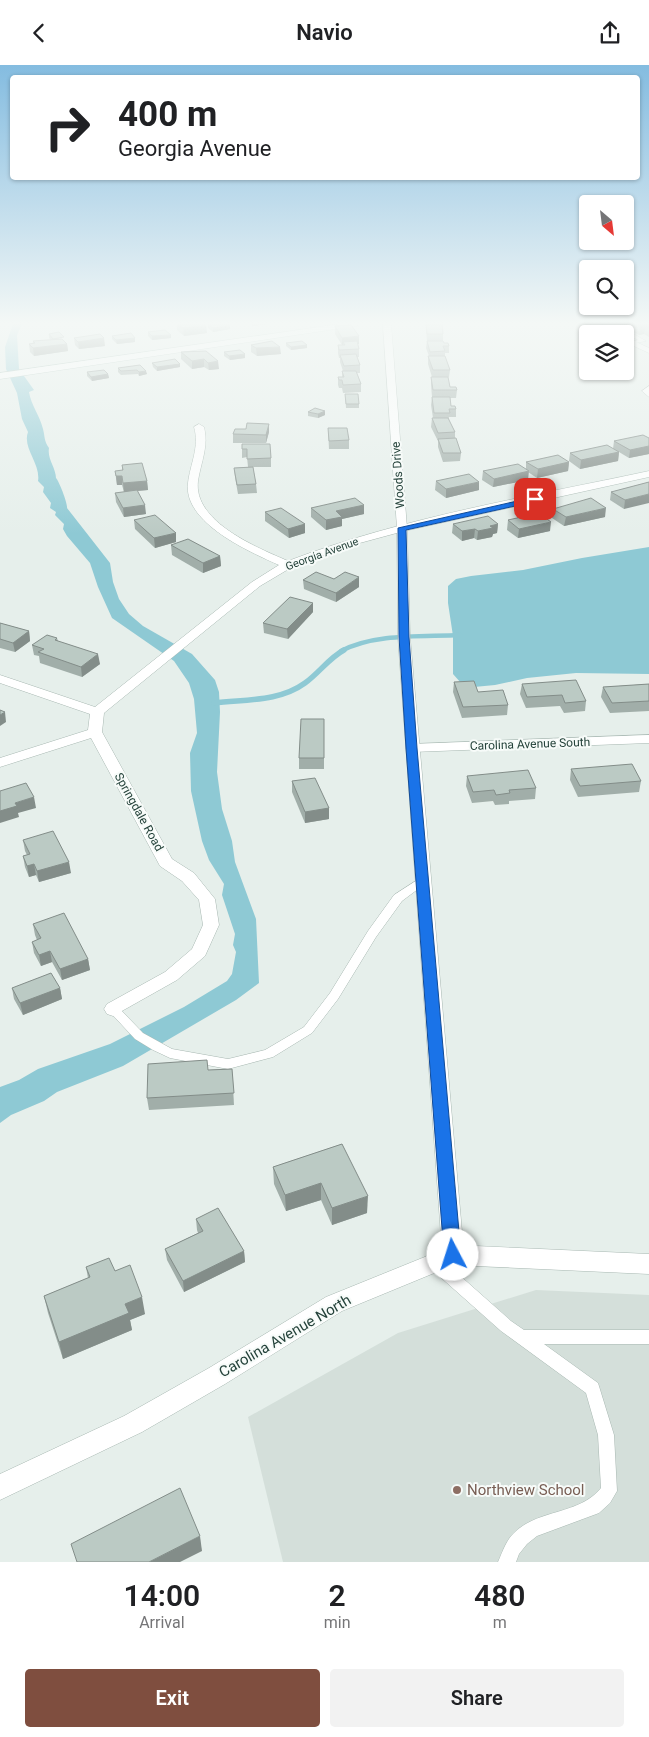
<!DOCTYPE html>
<html lang="en">
<head>
<meta charset="utf-8">
<style>
	:root { --surface:#fff; --page:#f2f2f2; --text:#202124; --muted:#757577; --accent:#7f4e3f }
	body { margin:0; font-family:Roboto,sans-serif; background:var(--page); color:var(--text); height:100vh; display:flex; flex-direction:column; font-size:19px; white-space:nowrap }
	* { box-sizing:border-box; margin:0 }
	p { font-size:16px; color:var(--muted) }
	.icon { flex:none; width:28px; height:28px; fill:none; stroke:currentColor; stroke-width:2; stroke-linecap:round; stroke-linejoin:round }
	.map { position:relative; height:1497px; overflow:hidden }
	.details { display:flex; flex-direction:column; background:var(--surface); flex:1 }
	.details>* { flex:none }
	.top-card { position:absolute; left:10px; top:10px; width:630px; height:105px; border-radius:5px; box-shadow:0 1px 4px #0004; background:#fff; color:var(--text); overflow:hidden }
	.needle { width:32px; rotate:152deg }
	.tools { position:absolute; left:579px; top:130px; display:grid; gap:10px }
	.tools a { display:grid; place-items:center; width:55px; height:55px; border-radius:5px; background:var(--surface); box-shadow:0 1px 4px #0004; font-size:25px }
	.pin { position:absolute; display:grid; place-items:center; width:42px; height:42px; color:#fff; margin:-21px; border-radius:10px; box-shadow:0 2px 8px #0006 }
	.me { position:absolute; width:55px; margin:-28px; rotate:355deg; stroke-linejoin:round; filter:drop-shadow(0 0 4px #0008) }
	.turn { display:flex; align-items:center; gap:18px; height:105px; padding:0 25px; font-size:22px }
	.turn .icon { width:65px; height:65px; stroke-width:2.5 }
	.turn b { display:block; font-size:35px; line-height:42px }
	.eta { display:flex; justify-content:space-evenly; align-items:center; height:85px; text-align:center }
	.eta b { font-size:30px; font-weight:600; line-height:35px }
	.button { display:flex; gap:10px; margin-top:auto; padding:10px 25px }
	.button a { flex:1; height:58px; border-radius:5px; background:var(--accent); color:#fff; font-size:20px; font-weight:600; line-height:58px; text-align:center }
	.button a+a { background:var(--page); color:var(--text) }
	header { display:flex; justify-content:space-between; align-items:center; height:65px; padding:0 25px; background:var(--surface); font-size:22px; font-weight:600 }
	.map>svg:first-child { display:block }
</style>
</head>
<body>
<header><svg class="icon" aria-label="back" viewBox="0 0 24 24"><path d="M15 5l-7 7 7 7"/></svg>Navio<svg class="icon" aria-label="share" viewBox="0 0 24 24"><path d="M12 15V3M7 8l5-5 5 5M5 13v7h14v-7"/></svg></header>
<div class="map">
<svg width="649" height="1497" viewBox="0 0 649 1497">
	<rect width="100%" height="100%" fill="#e6efeb"/>
	<!-- built -->
	<polygon fill="#d4dfda" points="536,1225 649,1230 649,1497 283,1497 248,1352 398,1268"/>
	<!-- water -->
	<g fill="#8ec9d4">
		<path d="M13 259H22L17 270 19 304 34 325 29 327C31 340 40 351 43 364 45 372 44 376 49 383 47 394 56 403 56 413 59 416 68 439 67 443L110 498 113 517 119 534 129 549 143 561 192 589 215 615 219 627 220 647 217 707 222 744 232 776 235 797 256 854 259 918 236 935 123 1001 57 1027 44 1036 11 1050 0 1058V1022L19 1015 38 1004 110 979 184 942 227 916 232 909 236 887 233 880 235 869 222 830 224 819 209 795 202 776 191 726 190 688 197 668 194 634 189 618 174 596 112 553 98 522 90 498 67 471 63 464 64 459 55 450 56 447 50 443 51 438 43 427 44 422 38 416C41 399 22 383 28 367L22 354 17 328 6 304 5 282Z"/>
		<polygon points="649,482 649,609 576,608 527,613 495,620 474,622 461,618 453,609 453,571 448,538 448,521 456,514 471,511 523,505 582,493"/>
	</g>
	<g fill="none" stroke-linecap="round" stroke-linejoin="round">
		<!-- stream-far1 -->
		<path stroke="#8ec9d4" stroke-width="4.5" d="M341 586C376 568 422 572 460 570"/>
		<!-- stream -->
		<path stroke="#8ec9d4" stroke-width="5.5" d="M214 638C245 634 279 637 305 618 319 608 329 593 344 585"/>
		<!-- service casing -->
		<g stroke="#a8b8b2" stroke-width="1">
			<g id="service">
				<polygon points="605,264 628,266 646,276 630,279 630,277 638,275 625,268 604,265"/>
				<polygon points="649,321 649,332 642,326"/>
				<polygon points="422,812 426,814 427,816 426,818 402,836 376,872 338,934 312,968 273,992 228,1004 170,993 153,985 135,974 107,944 109,941 113,940 117,941 143,968 172,984 228,994 265,985 304,962 330,928 368,866 394,830"/>
				<path d="M434 1191 439 1192 511 1256 524 1265H649V1279H544L598 1318 614 1370 617 1426 610 1438 599 1448 537 1471 527 1479 519 1489 516 1497H498C503 1486 506 1475 515 1467 539 1444 579 1450 601 1423L598 1370 586 1328 501 1266 429 1202 427 1197 429 1192Z"/>
			</g>
		</g>
		<!-- minor casing -->
		<g stroke="#a8b8b2" stroke-width="1">
			<g id="minor">
				<polygon points="591,259 601,259 618,269 608,269"/>
				<polygon points="625,272 649,283 649,288 625,277"/>
				<path d="M199 359 204 362C209 381 201 397 198 416 193 457 258 483 288 496 404 452 528 432 649 406V412L404 466 345 482 292 502 260 521 104 648 102 667 172 794 194 808 215 834 219 860 205 891 177 915 113 951 107 949 104 944 107 939 165 907 192 884 203 860 199 835 182 816 160 801 91 673 0 702V693L88 665 90 649 0 618V610L95 642 252 517 279 500C250 487 183 458 188 418 190 399 200 382 194 362Z"/>
				<polygon points="649,670 649,678 412,687 405,683 412,679"/>
				<polygon points="453,1180 649,1189 649,1209 453,1200 445,1197 442,1190 445,1183"/>
			</g>
		</g>
		<!-- tertiary casing -->
		<g stroke="#a8b8b2" stroke-width="1">
			<polygon id="tertiary" points="383,259 391,259 407,463 410,572 464,1190 461,1197 342,1246 225,1319 142,1367 0,1435 0,1409 124,1351 209,1303 326,1232 442,1185 398,572 397,463"/>
		</g>
		<!-- secondary casing -->
		<g stroke="#a4bbb3" stroke-width="1">
			<polygon id="secondary" points="340,259 360,259 356,261 0,314 0,308"/>
		</g>
		<!-- service -->
		<use href="#service" fill="#fff" fill-rule="evenodd"/>
		<!-- minor -->
		<use href="#minor" fill="#fff" fill-rule="evenodd"/>
		<!-- tertiary -->
		<use href="#tertiary" fill="#fff" fill-rule="evenodd"/>
		<!-- secondary -->
		<use href="#secondary" fill="#fff" fill-rule="evenodd"/>
	</g>
	<!-- wall -->
	<g fill="#a1aea9">
		<polygon points="177,259 204,259 206,261 207,268 184,271 177,265"/>
		<polygon points="208,259 230,264 213,267 208,263"/>
		<polygon points="426,259 443,269 443,276 444,278 449,281 449,288 445,288 445,292 450,305 449,312 448,312 450,322 457,325 456,333 450,333 451,341 456,344 456,352 449,352 449,354 455,367 455,373 461,388 460,396 443,397 438,382 438,376 431,362 432,353 433,353 431,340 432,332 431,320 431,312 432,312 428,299 428,291 429,291 426,283 427,276 426,265"/>
		<polygon points="619,259 649,259 649,272 644,269 639,270"/>
		<polygon points="335,261 359,279 358,279 359,284 359,292 357,292 360,300 360,308 357,308 361,319 361,327 343,328 342,323 339,323 338,320 338,312 342,312 342,306 343,306 340,297 340,293 339,293 338,288 338,280 342,280 335,269"/>
		<polygon points="148,267 171,273 152,275 148,271"/>
		<polygon points="49,269 64,276 67,279 68,286 34,291 30,287 29,279 33,279 33,276 51,275 49,273"/>
		<polygon points="112,271 135,273 135,277 117,279 112,274"/>
		<polygon points="74,273 105,281 79,284 75,280"/>
		<polygon points="286,278 307,280 307,283 291,285 286,281"/>
		<polygon points="251,280 281,289 257,291 251,287"/>
		<polygon points="206,286 219,304 209,305 204,302 192,304 181,294 181,287"/>
		<polygon points="224,287 245,293 230,295 224,291"/>
		<polygon points="152,298 180,299 180,302 157,306 153,302"/>
		<polygon points="140,300 147,309 139,311 138,309 121,310 118,307 118,303"/>
		<polygon points="87,307 108,309 109,313 92,316 87,311"/>
		<polygon points="345,329 359,339 359,343 346,343"/>
		<polygon points="308,347 325,350 318,353 308,351"/>
		<polygon points="269,359 269,367 266,378 233,378 233,369 246,364"/>
		<polygon points="328,363 349,375 349,384 329,384"/>
		<polygon points="649,373 649,389 629,393 619,387 618,396 580,404 569,396 570,388 613,384 614,376"/>
		<polygon points="242,379 271,393 271,402 253,402 256,419 257,428 238,429 235,412 234,403 248,402 247,392 242,393"/>
		<polygon points="526,397 569,397 568,406 537,413 528,407 528,415 493,422 482,415 483,406 526,404"/>
		<polygon points="122,400 147,416 148,425 137,426 146,449 124,452 116,437 115,428 124,427 122,420 117,420 115,406 122,406"/>
		<polygon points="436,416 479,425 446,433 435,425"/>
		<polygon points="649,417 624,444 610,435 611,427"/>
		<polygon points="364,440 364,449 342,454 342,461 326,465 311,452 311,443"/>
		<polygon points="553,444 605,452 564,461 552,453"/>
		<polygon points="518,446 550,466 518,473 507,465 508,455 517,453"/>
		<polygon points="265,447 305,459 305,468 289,473 265,456"/>
		<polygon points="134,455 176,477 155,483 135,464"/>
		<polygon points="453,459 498,459 497,468 493,469 492,472 477,475 474,473 462,476 452,468"/>
		<polygon points="171,480 220,491 221,501 203,508 172,490"/>
		<polygon points="334,514 359,522 336,537 304,524 303,515"/>
		<polygon points="313,538 313,547 288,574 264,568 263,558"/>
		<polygon points="0,558 29,566 30,576 15,587 0,583"/>
		<polygon points="57,573 58,576 100,599 82,612 40,598 39,591 34,590 32,580"/>
		<polygon points="454,617 508,640 507,650 462,653 453,627"/>
		<polygon points="522,619 586,636 585,646 564,648 560,641 526,643 520,629"/>
		<polygon points="649,619 649,646 610,648 601,632 603,622"/>
		<polygon points="324,654 324,704 299,704 299,693"/>
		<polygon points="571,704 641,716 639,727 578,732 570,715"/>
		<polygon points="467,711 536,723 535,734 509,736 509,739 495,740 493,736 472,738 466,721"/>
		<polygon points="292,716 329,743 329,754 305,758 292,727"/>
		<polygon points="23,775 71,808 39,817 36,810 29,812 25,802 23,791 27,790 25,786"/>
		<polygon points="33,859 88,894 90,905 62,915 52,897 41,901 34,888 32,877 37,875 35,870"/>
		<polygon points="12,923 60,923 62,934 23,950 14,934"/>
		<polygon points="232,1004 234,1040 149,1045 147,1033 208,1005"/>
		<polygon points="342,1079 367,1148 332,1160 321,1135 286,1146 274,1119 273,1102"/>
		<polygon points="196,1154 244,1186 245,1197 184,1227 167,1195 165,1184 198,1168 197,1165"/>
		<polygon points="86,1202 115,1206 145,1249 130,1255 132,1265 63,1294 48,1248 44,1231 88,1213"/>
	</g>
	<!-- shaded-wall -->
	<g fill="#838d89">
		<polygon points="252,259 267,259 252,261"/>
		<polygon points="641,259 645,259 644,269 639,270"/>
		<polygon points="206,261 207,268 184,271 183,263"/>
		<polygon points="230,261 230,264 213,267 213,263"/>
		<polygon points="171,270 171,273 152,275 152,271"/>
		<polygon points="359,271 359,279 345,280 343,277 343,280 342,280 342,273"/>
		<polygon points="104,273 105,281 79,284 78,277"/>
		<polygon points="135,273 135,277 117,279 116,275"/>
		<polygon points="67,279 68,286 34,291 33,283"/>
		<polygon points="307,280 307,283 291,285 291,282"/>
		<polygon points="280,282 281,289 257,291 256,283"/>
		<polygon points="245,289 245,293 230,295 229,291"/>
		<polygon points="204,294 204,302 192,304 192,296"/>
		<polygon points="218,296 219,304 209,305 208,298"/>
		<polygon points="180,299 180,302 157,306 157,302"/>
		<polygon points="146,306 147,309 139,311 139,307"/>
		<polygon points="108,309 109,313 92,316 91,312"/>
		<polygon points="325,346 325,350 318,353 318,349"/>
		<polygon points="269,359 269,367 266,378 266,370"/>
		<polygon points="649,381 649,389 629,393 630,385"/>
		<polygon points="619,387 618,396 580,404 581,395"/>
		<polygon points="569,397 568,406 537,413 538,404"/>
		<polygon points="529,406 528,415 493,422 494,414"/>
		<polygon points="116,411 122,411 122,420 117,420"/>
		<polygon points="147,416 148,425 124,427 123,418"/>
		<polygon points="479,417 479,425 446,433 446,424"/>
		<polygon points="649,429 649,438 624,444 625,435"/>
		<polygon points="145,440 146,449 124,452 123,443"/>
		<polygon points="364,440 364,449 342,454 342,461 326,465 326,455 336,446"/>
		<polygon points="606,443 605,452 564,461 566,452"/>
		<polygon points="551,457 550,466 518,473 519,464"/>
		<polygon points="305,459 305,468 289,473 288,464"/>
		<polygon points="498,459 497,468 493,469 492,472 477,475 478,466 490,461"/>
		<polygon points="475,464 474,473 462,476 462,466"/>
		<polygon points="176,468 176,477 155,483 154,473"/>
		<polygon points="220,491 221,501 203,508 203,498"/>
		<polygon points="359,512 359,522 336,537 336,528"/>
		<polygon points="313,538 313,547 288,574 287,564"/>
		<polygon points="29,566 30,576 15,587 13,578"/>
		<polygon points="98,589 100,599 82,612 81,602"/>
		<polygon points="5,647 6,657 0,661 0,650"/>
		<polygon points="34,732 36,743 18,748 19,752 0,758 0,746 15,738"/>
		<polygon points="329,743 329,754 305,758 305,747"/>
		<polygon points="69,797 71,808 39,817 37,806"/>
		<polygon points="34,799 36,810 29,812 27,801"/>
		<polygon points="50,886 52,897 41,901 39,890"/>
		<polygon points="88,894 90,905 62,915 60,904"/>
		<polygon points="60,923 62,934 23,950 20,938"/>
		<polygon points="321,1118 321,1135 286,1146 285,1130"/>
		<polygon points="368,1131 367,1148 332,1160 332,1143"/>
		<polygon points="244,1186 245,1197 184,1227 183,1216"/>
		<polygon points="142,1232 145,1249 130,1255 132,1265 63,1294 59,1277 125,1239"/>
		<polygon points="200,1471 202,1486 180,1497 149,1497"/>
	</g>
	<!-- building -->
	<g fill="#bbcac4" stroke="#838d89">
		<polygon points="178,259 204,259 206,261 183,263"/>
		<polygon points="208,259 228,259 230,261 213,263"/>
		<polygon points="426,259 442,259 443,269 427,269"/>
		<polygon points="351,260 359,271 342,273 335,261"/>
		<polygon points="165,265 171,270 152,271 148,267"/>
		<polygon points="59,267 64,272 53,274 49,269"/>
		<polygon points="131,268 135,273 116,275 112,271"/>
		<polygon points="100,269 104,273 78,277 74,273"/>
		<polygon points="62,274 67,279 33,283 29,279 35,278 33,276"/>
		<polygon points="272,276 280,282 256,283 251,280"/>
		<polygon points="302,276 307,280 291,282 286,278"/>
		<polygon points="357,276 359,284 339,285 338,280 345,280 343,277"/>
		<polygon points="427,276 443,276 444,278 448,278 449,281 443,281 445,286 430,287"/>
		<polygon points="240,285 245,289 229,291 224,287"/>
		<polygon points="206,286 218,296 208,298 204,294 192,296 181,287"/>
		<polygon points="356,289 360,300 344,301 340,290"/>
		<polygon points="428,291 445,291 450,305 433,305"/>
		<polygon points="175,294 180,299 157,302 152,298"/>
		<polygon points="140,300 146,306 139,307 137,305 121,306 118,303"/>
		<polygon points="104,305 108,309 91,312 87,307"/>
		<polygon points="342,306 356,306 361,319 343,320 342,315 339,315 338,312 344,312"/>
		<polygon points="431,312 448,312 450,322 456,322 457,325 433,325"/>
		<polygon points="345,329 358,329 359,339 346,339"/>
		<polygon points="432,332 450,332 451,341 455,341 456,344 449,344 450,348 434,348"/>
		<polygon points="315,343 325,346 318,349 308,347"/>
		<polygon points="432,353 448,353 455,367 438,368"/>
		<polygon points="247,358 269,359 266,370 233,369 235,364 246,364"/>
		<polygon points="328,363 347,363 349,375 329,376"/>
		<polygon points="643,370 649,373 649,381 630,385 614,376"/>
		<polygon points="456,373 461,388 443,388 438,374"/>
		<polygon points="242,379 270,379 271,393 247,394 247,384 242,384"/>
		<polygon points="607,380 619,387 581,395 570,388"/>
		<polygon points="558,390 569,397 538,404 526,397"/>
		<polygon points="142,398 147,416 123,418 122,411 116,411 115,406 123,405 122,400"/>
		<polygon points="518,399 529,406 494,414 483,406"/>
		<polygon points="253,402 256,419 237,420 234,403"/>
		<polygon points="469,409 479,417 446,424 436,416"/>
		<polygon points="649,417 649,429 625,435 611,427"/>
		<polygon points="137,425 145,440 123,443 115,428"/>
		<polygon points="355,433 364,440 336,446 342,452 326,455 311,443"/>
		<polygon points="591,433 606,443 566,452 553,444"/>
		<polygon points="281,443 305,459 288,464 265,447"/>
		<polygon points="532,443 551,457 519,464 508,455 526,451 518,446"/>
		<polygon points="155,450 176,468 154,473 134,455"/>
		<polygon points="488,451 498,459 490,461 493,463 478,466 475,464 462,466 453,459"/>
		<polygon points="188,474 220,491 203,498 171,480"/>
		<polygon points="316,507 334,514 345,507 359,512 336,528 303,515"/>
		<polygon points="290,532 313,538 287,564 263,558"/>
		<polygon points="0,558 29,566 13,578 0,574"/>
		<polygon points="47,570 57,573 55,575 98,589 81,602 38,587 44,584 32,580"/>
		<polygon points="576,615 586,636 565,638 562,630 527,632 522,619"/>
		<polygon points="474,616 478,627 503,625 508,640 463,642 454,617"/>
		<polygon points="649,619 649,636 612,638 603,622"/>
		<polygon points="0,645 5,647 0,650"/>
		<polygon points="301,654 324,654 324,693 299,693"/>
		<polygon points="632,699 641,716 580,721 571,704"/>
		<polygon points="528,705 536,723 509,725 510,728 496,730 494,725 473,727 467,711"/>
		<polygon points="315,713 329,743 305,747 292,716"/>
		<polygon points="26,718 34,732 15,738 17,741 0,746 0,726"/>
		<polygon points="53,766 69,797 37,806 34,799 27,801 23,791 30,789 23,775"/>
		<polygon points="64,848 88,894 60,904 50,886 39,890 32,877 41,873 33,859"/>
		<polygon points="51,908 60,923 20,938 12,923"/>
		<polygon points="207,995 208,1005 232,1004 234,1028 147,1033 148,999"/>
		<polygon points="342,1079 368,1131 332,1143 321,1118 285,1130 273,1102"/>
		<polygon points="218,1143 244,1186 183,1216 165,1184 203,1166 196,1154"/>
		<polygon points="109,1193 115,1206 130,1200 142,1232 125,1239 129,1248 59,1277 44,1231 90,1212 86,1202"/>
		<polygon points="180,1423 200,1471 149,1497 77,1497 71,1479"/>
	</g>
	<!-- sky -->
	<linearGradient id="sky" x2="0" y2="1"><stop stop-color="#84bce0"/><stop offset="0.55" stop-color="#f4f8f6"/><stop offset="1" stop-color="#f4f8f6" stop-opacity="0"/></linearGradient>
	<rect width="649" height="469" fill="url(#sky)"/>
	<!-- route -->
	<polygon fill="#1a73e8" stroke="#114b97" points="535,432 539,434 538,436 406,465 409,572 417,683 461,1190 458,1195 453,1197 447,1195 444,1190 406,683 399,572 398,463"/>
	<!-- markers -->
	<circle fill="#8d6e63" stroke="#f7fbf9" stroke-width="2" cx="457" cy="1425" r="5"/>
	<g text-anchor="middle" dominant-baseline="central" stroke-width="4" stroke-linejoin="round" paint-order="stroke">
		<!-- far-street labels -->
		<g font-size="11" fill="#24423a" stroke="#f7fbf9">
			<text transform="translate(322 489) rotate(-20)">Georgia Avenue</text>
		</g>
		<!-- street labels -->
		<g font-size="12" fill="#24423a" stroke="#f7fbf9">
			<text transform="translate(398 410) rotate(-94)">Woods Drive</text>
			<text transform="translate(530 679) rotate(-2)">Carolina Avenue South</text>
			<text transform="translate(139 747) rotate(61)">Springdale Road</text>
		</g>
		<!-- near-street labels -->
		<g font-size="15" fill="#24423a" stroke="#f7fbf9">
			<text transform="translate(285 1271) rotate(-30)">Carolina Avenue North</text>
		</g>
		<!-- near-education labels -->
		<g font-size="15" fill="#785e54" stroke="#f7fbf9" text-anchor="start">
			<text x="467" y="1425">Northview School</text>
		</g>
	</g>
</svg>
<div class="tools">
<a><svg class="needle" viewBox="-14 -14 28 28"><path d="M0-13l5 13h-10z" fill="#e53935"/><path d="M0 13l5-13h-10z" fill="#757577"/></svg></a>
<a><svg class="icon" aria-label="search" viewBox="0 0 24 24"><circle cx="10" cy="10" r="6"/><path d="M15 15l6 6"/></svg></a>
<a><svg class="icon" aria-label="layers" viewBox="0 0 24 24"><path d="M12 4l9 5-9 5-9-5zM3 14l9 5 9-5"/></svg></a>
</div>
<div class="pin" style="left:535px;top:434px;background:#d93025"><svg class="icon" aria-label="arrive" viewBox="0 0 24 24"><path d="M6 21V4h12l-3 4 3 4H6"/></svg></div>
<svg class="me" style="left:453px;top:1190px" viewBox="-20 -20 40 40"><circle r="19" fill="#fff"/><path d="M0-13L10 11 0 6-10 11z" fill="#1a73e8"/></svg>
<div class="top-card">
<div class="turn"><svg class="icon" aria-label="right" viewBox="0 0 24 24"><path d="M7 20v-9h11M14 6l5 5-5 5"/></svg><div><b>400 m</b>Georgia Avenue</div></div>
</div>
</div>
<section class="details">
<div class="eta">
<div><b>14:00</b><p>Arrival</p></div>
<div><b>2</b><p>min</p></div>
<div><b>480</b><p>m</p></div>
</div>
<div class="button"><a>Exit</a><a>Share</a></div>
</section>
</body>
</html>
